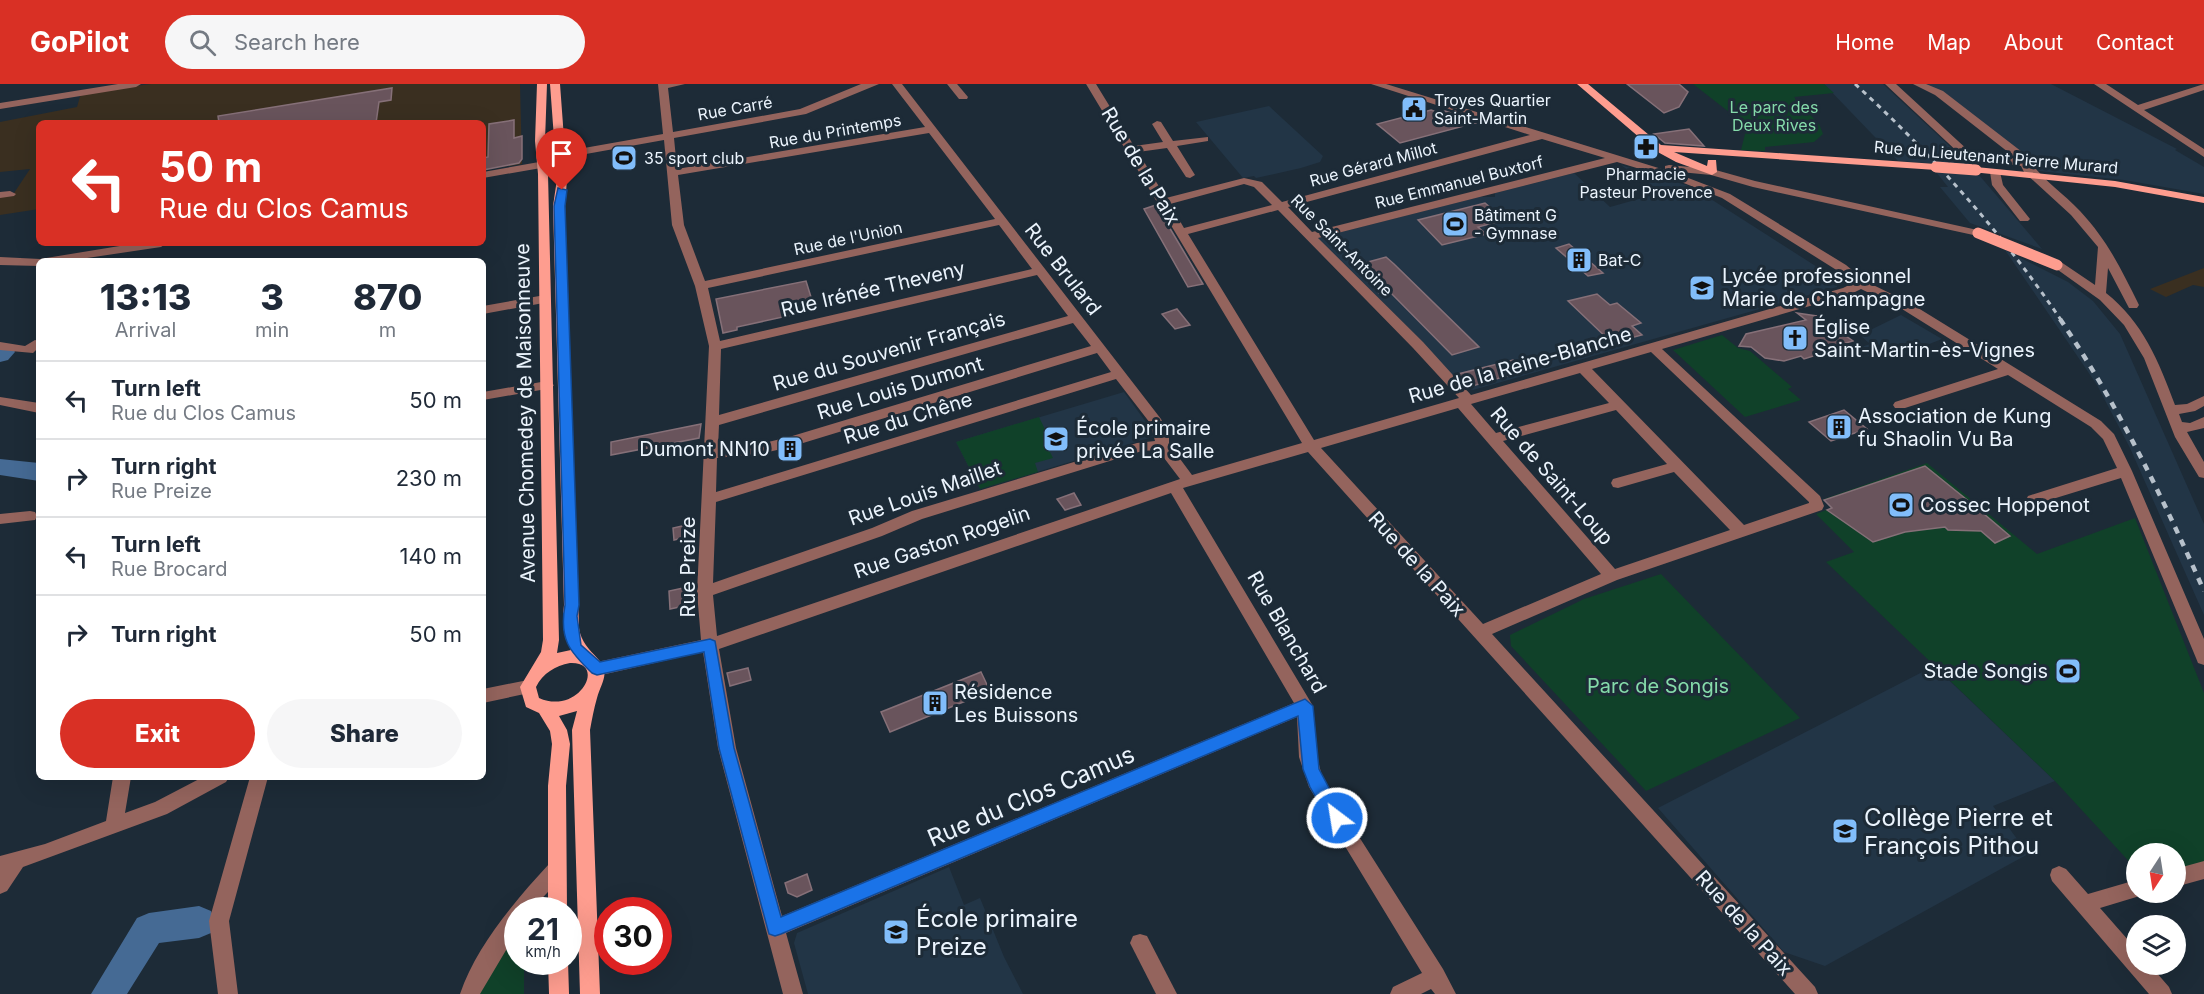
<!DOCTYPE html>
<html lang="en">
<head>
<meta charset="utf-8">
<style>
	:root { --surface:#fff; --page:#f6f6f7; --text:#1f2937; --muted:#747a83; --line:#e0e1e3; --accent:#d93025 }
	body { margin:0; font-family:Inter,sans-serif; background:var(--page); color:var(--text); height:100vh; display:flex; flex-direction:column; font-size:22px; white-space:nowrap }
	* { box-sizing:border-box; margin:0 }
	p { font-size:20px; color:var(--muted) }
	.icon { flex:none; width:33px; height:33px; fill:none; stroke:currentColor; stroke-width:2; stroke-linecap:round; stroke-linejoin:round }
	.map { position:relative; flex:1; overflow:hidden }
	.side { position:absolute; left:36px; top:174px; width:450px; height:522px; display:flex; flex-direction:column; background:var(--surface); border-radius:9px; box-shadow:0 6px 24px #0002 }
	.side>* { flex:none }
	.top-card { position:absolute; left:36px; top:36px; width:450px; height:126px; border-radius:9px; box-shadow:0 6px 24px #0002; background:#d93025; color:#fff; overflow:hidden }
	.needle { width:39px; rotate:192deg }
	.fabs { position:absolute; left:2126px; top:759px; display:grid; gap:12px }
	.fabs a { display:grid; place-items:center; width:60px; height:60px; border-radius:50%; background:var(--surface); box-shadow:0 6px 24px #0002; font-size:30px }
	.speed { position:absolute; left:504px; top:813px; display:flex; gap:12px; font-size:30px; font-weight:700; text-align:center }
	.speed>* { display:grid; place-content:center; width:78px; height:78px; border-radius:50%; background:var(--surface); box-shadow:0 6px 24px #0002; line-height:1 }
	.speed small { font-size:15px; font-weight:400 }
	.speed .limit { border:9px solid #d22; background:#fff; color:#111 }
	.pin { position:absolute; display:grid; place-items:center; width:51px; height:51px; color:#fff; margin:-62px -26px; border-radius:50% 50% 50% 0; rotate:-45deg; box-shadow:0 0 6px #0007 }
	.pin .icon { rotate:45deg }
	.me { position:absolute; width:66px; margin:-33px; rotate:329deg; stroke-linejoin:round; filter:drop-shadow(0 0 4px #0008) }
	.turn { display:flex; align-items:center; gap:21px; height:126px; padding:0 24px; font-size:27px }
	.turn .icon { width:78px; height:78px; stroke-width:2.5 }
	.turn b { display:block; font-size:42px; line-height:51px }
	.eta { display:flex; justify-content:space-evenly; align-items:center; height:102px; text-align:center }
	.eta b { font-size:36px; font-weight:800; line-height:42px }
	.cta { display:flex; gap:12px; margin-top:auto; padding:12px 24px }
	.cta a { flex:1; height:69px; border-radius:36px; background:var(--accent); color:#fff; font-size:24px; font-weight:800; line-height:69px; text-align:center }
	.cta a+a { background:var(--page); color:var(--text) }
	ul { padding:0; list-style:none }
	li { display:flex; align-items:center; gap:18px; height:78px; padding:0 24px; border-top:2px solid var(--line) }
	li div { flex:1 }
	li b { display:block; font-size:22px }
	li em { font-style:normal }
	header { display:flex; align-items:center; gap:36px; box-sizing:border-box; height:84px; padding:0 30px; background:var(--accent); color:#fff }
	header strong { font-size:28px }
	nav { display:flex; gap:33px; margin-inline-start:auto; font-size:21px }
	.search { width:420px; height:54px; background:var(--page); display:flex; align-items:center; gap:15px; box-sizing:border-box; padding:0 21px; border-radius:33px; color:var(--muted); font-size:22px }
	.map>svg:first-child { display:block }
</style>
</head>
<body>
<header>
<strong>GoPilot</strong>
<div class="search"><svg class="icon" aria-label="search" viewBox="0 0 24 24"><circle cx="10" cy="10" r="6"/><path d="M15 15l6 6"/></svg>Search here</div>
<nav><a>Home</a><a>Map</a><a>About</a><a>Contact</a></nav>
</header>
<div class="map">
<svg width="2204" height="910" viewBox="0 0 2204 910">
	<rect width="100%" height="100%" fill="#1d2b37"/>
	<!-- built -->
	<g fill="#223546">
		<polygon points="1824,0 1883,0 1971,82 1898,77"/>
		<polygon points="1928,0 2051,0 2177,65 2175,66 2204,83 2204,110 2124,96 2039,87 1923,1"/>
		<polygon points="1269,22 1323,72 1320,78 1301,84 1256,94 1254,92 1243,94 1196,38"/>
		<polygon points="1621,81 1692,103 1839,197 1837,203 1473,306 1465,305 1317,154 1479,113 1495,113 1495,109 1574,89 1610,123 1660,109"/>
		<polygon points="1936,88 1979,91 2042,165 1970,139 1940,103 1948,103"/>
		<polygon points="2005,166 2068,198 2093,217 2120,250 2204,440 2204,531 2130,364 2097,301"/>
		<polygon points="1901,231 1942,255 1904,270 1901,268 1874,276 1859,264 1870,260 1860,251"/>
		<polygon points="1124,308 1156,352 980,405 956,358"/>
		<polygon points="1934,582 2055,697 1993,722 2028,770 1825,882 1784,868 1658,724"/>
		<polygon points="949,783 964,821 980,814 1004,873 1023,910 808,910 794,859 797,849"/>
	</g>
	<!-- industrial -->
	<g fill="#3a2f20">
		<polygon points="151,0 520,0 522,80 483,86 483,39 39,39 39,125 0,131 0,113 12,112 30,85 0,88 0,38 77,23 81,9"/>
		<polygon points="2204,184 2204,203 2193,201 2166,213 2150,205"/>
	</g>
	<!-- green -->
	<g fill="#104129">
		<polygon points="1693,0 1824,0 1834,9 1794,13 1819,40 1823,50 1814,58 1765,63 1765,67 1741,66 1747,42"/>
		<polygon points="1722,251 1738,264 1750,267 1792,303 1788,305 1801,316 1745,333 1673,266"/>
		<polygon points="1039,333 1054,364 1049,366 1053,374 1035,379 1038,388 980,405 956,358"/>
		<polygon points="1927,379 2037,470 2135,434 2204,609 2204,781 2175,789 2175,770 2136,770 2136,785 2055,697 1826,478 1854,468 1816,430 1831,424 1824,415"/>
		<polygon points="1661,490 1800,634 1646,707 1511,562 1510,551 1584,515"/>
		<polygon points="517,841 518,878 524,878 524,910 478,910"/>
	</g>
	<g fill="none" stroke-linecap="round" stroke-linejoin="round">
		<!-- river -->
		<g fill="#456a94" fill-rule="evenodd">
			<polygon points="4,261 12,263 15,268 8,276 0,278 0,262"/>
			<polygon points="0,375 39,379 39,397 0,391"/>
			<polygon points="199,822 211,827 215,838 211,849 199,854 159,859 127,910 91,910 137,834 149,829"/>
		</g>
	</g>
	<!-- building -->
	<g fill="#69545c" stroke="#867078" stroke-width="1.5">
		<polygon points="1627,0 1679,0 1688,8 1679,23 1664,29"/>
		<polygon points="392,4 391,16 379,18 376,39 219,39 218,32"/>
		<polygon points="1431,26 1439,29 1445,27 1479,38 1400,59 1377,40"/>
		<polygon points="514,36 514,54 522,52 522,75 519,79 483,86 483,74 488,73 489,40"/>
		<polygon points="1689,45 1704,62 1665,59 1654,50"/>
		<polygon points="1485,119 1505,136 1478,143 1486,150 1442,161 1418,136"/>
		<polygon points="1156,121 1184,168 1203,200 1188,203 1144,125"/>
		<polygon points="1569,160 1603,189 1588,192 1556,164"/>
		<polygon points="1386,173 1394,180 1479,263 1452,271 1388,206 1379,209 1356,185 1364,183 1361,180"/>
		<polygon points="806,197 815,226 737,243 737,246 723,249 716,215"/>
		<polygon points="1597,210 1610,221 1617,219 1641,239 1632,242 1642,251 1612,259 1568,217"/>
		<polygon points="1177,225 1190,241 1175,245 1162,230"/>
		<polygon points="1797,229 1817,232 1853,257 1814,268 1817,271 1804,275 1801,272 1784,277 1765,274 1751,263 1739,262 1746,250 1806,236"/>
		<polygon points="1513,276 1524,287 1469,303 1458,290"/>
		<polygon points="1844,326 1867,345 1831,357 1809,338"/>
		<polygon points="701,340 699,354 611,371 611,358"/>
		<polygon points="1925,382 1971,419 2010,452 1995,459 1981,447 1948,446 1945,443 1905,448 1873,458 1827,426 1832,424 1824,416"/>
		<polygon points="1074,409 1081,421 1065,426 1057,415"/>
		<polygon points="691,440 691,452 674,456 673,444"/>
		<polygon points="688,503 689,521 670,525 669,507"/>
		<polygon points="748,584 751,596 730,602 727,589"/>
		<polygon points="981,588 990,607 890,648 881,628"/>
		<polygon points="807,790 812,806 797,813 788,809 785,799"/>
	</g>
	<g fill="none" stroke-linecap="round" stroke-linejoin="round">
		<!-- minor -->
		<g fill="#94645d" fill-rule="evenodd">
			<polygon points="118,0 141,0 136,3 0,25 0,19"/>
			<path d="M658 0H685L668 4 673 48 800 25 861 0H879L806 30 674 54 677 85 925 43 892 0H902L1161 335 1169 352V360L1192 391 1302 359 1086 0H1096L1134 62 1163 58 1152 40 1157 37 1161 38 1173 57 1208 53V57L1177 62 1195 91 1190 94 1186 93 1167 64 1138 68 1166 114 1244 94 1262 98 1282 118 1530 51 1371 0H1386L1665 86V82L1669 81 1712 85 1755 97 1982 147V151L1978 152 1753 103 1711 91 1670 87 1730 110 1846 181 1865 197 1910 219 2101 337 2114 350 2132 387 2204 555V581L2198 579 2196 574 2121 394 2033 421 2026 416 2028 412 2117 384 2103 355 2091 343 2008 291 1905 324H1895L1893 321 1895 318 1998 285 1902 225 1861 205 1851 210 1662 265 1820 412 1824 422 1822 426 1617 496 1492 550 1815 903 1818 910H1795L1308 368 1183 404 1313 622 1317 673 1323 696 1443 885 1456 910H1435L1431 905 1421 910H1390L1393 903 1422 889 1309 703 1299 673 1297 633 786 849 803 910H783L718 664 703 568 597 592 591 590 589 585 591 580 597 578 701 556 697 508 709 262 695 202 672 141 664 56 586 70 541 84 483 94V88L539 78 584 64 663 50ZM929 49 995 135 705 197 684 141 678 91ZM1542 55 1605 74 1312 148 1288 123ZM1617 78 1676 96 1722 114 1838 187 1853 199 1843 204 1471 311 1423 258 1318 154ZM1244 100 1254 103 1272 121 1184 144 1170 120ZM1278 126 1413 264 1459 314 1314 356 1188 150ZM999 141 1032 185 720 257 708 204ZM1037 191 1068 232 719 331 721 265ZM1073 239 1091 262 789 353 764 359 718 364 719 341ZM1651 268 1809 418V419L1744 441 1592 285ZM1097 269 1111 288 716 408 717 374 764 369 790 363ZM1580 289 1609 319 1496 349 1471 320ZM1116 295 1150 339 1155 357 1137 359 912 427 872 444 713 499 716 418ZM1458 324 1601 490 1483 540 1321 364ZM1616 326 1667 380 1613 395 1611 399 1613 403 1618 404 1674 388 1730 446 1615 485 1503 357ZM1158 366 1180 395 717 552 713 511 882 452 922 435 1142 367ZM1171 409 1294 619 782 832 736 664 719 565Z"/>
			<polygon points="947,0 957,0 968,13 967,15 959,15"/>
			<path d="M1885 0H1896L1970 68 2017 75 1935 11 1913 0H1926L1943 7 2026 71C2040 95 2061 107 2080 127 2108 157 2121 185 2139 221L2137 224H2129L2108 184 2106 209C2143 238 2159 278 2175 321L2187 320 2204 312V322L2195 327 2179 330 2182 338 2190 339 2204 333V344L2187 348 2204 378V394L2199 393 2175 353 2144 274 2124 241 2100 216 2051 181 2057 177 2061 178 2095 201 2098 163 2071 131 2024 88 2021 82 1974 76 1962 72Z"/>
			<polygon points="2094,0 2106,0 2138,21 2204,0 2204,6 2144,26 2204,65 2204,73"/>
			<polygon points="1995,85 2000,88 2003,101 2030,135 2028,137 2020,137 1992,101 1990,88"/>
			<polygon points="10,107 16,110 14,112 0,114 0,108"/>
			<polygon points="138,159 167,159 161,163 67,177 39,177 39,182 0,181 0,173 40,175"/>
			<polygon points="545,211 549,212 549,218 483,230 483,222"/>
			<polygon points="35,256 39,257 39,263 33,269 0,266 0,258 25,262"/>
			<polygon points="547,297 554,301 552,304 483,316 483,308"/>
			<polygon points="0,313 39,319 39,329 0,321"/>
			<polygon points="30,427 35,428 37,432 35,436 0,440 0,430"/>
			<polygon points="528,596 534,598 536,603 534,608 483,619 483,605"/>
			<polygon points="113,693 131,693 125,729 155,718 203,693 229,693 226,698 167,730 23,783 7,807 0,810 0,772 45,760 106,737"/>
			<polygon points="250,693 268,693 229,837 238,910 218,910 209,837"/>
			<path d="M556 777 563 780 565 786 563 792 531 826H518V846L480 910H460C476 862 515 817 549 780Z"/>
			<polygon points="2204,777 2204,795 2175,803 2175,785"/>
			<polygon points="2059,782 2066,785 2088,810 2136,796 2136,808 2144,808 2143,811 2100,824 2136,865 2136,880 2149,880 2169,903 2172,910 2149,910 2052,797 2050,791 2052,785"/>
			<polygon points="1140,850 1147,852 1177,910 1156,910 1130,859 1133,852"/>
		</g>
		<!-- major -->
		<g fill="#fe9d8f" fill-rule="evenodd">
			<path d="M537 0H547L545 57 548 90 559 556 557 569 571 566C563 551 562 538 564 521L553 122 557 95 550 0H560L567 95 565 122 579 544C581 558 589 565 598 575 611 589 601 599 597 614 594 624 592 635 590 646L600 910H580L572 646 577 627 559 632 567 646 570 660 566 702 567 826H548V702L552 660 550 647 539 629 526 623 520 603 541 568 543 556 538 90 535 57ZM570 579C608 577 579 632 539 614L536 603C543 589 555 582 570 579Z"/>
			<polygon points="1577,0 1588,0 1661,61 1936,80 1941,83 1936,86 1674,68 1707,82 1708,76 1716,76 1717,88 1712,91 1676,78 1654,66"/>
			<polygon points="1976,83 2115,97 2204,113 2204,119 2115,103 1972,88 1971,86"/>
			<polygon points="548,878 568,878 569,910 549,910"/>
		</g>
		<!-- rail-far1 -->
		<path stroke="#b7c1cb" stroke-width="3" stroke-dasharray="5 5" stroke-linecap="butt" d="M1855 0C1933 71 2002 149 2061 236"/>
		<!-- rail -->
		<path stroke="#b7c1cb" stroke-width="4.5" stroke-dasharray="7 7" stroke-linecap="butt" d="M2060 235C2118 321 2162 412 2204 507"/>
		<!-- major-bridge -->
		<g stroke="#fe9d8f" stroke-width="11">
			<polyline points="1936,83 1976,86"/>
			<polyline points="1978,149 2057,181"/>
		</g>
	</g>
	<!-- route -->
	<path fill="#1a73e8" stroke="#114b97" stroke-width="1.5" d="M558 104 567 106 565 122 579 521 577 532 581 561 600 578 710 555 715 557 734 664 781 833 1305 615 1313 622 1319 685 1345 734 1343 740 1337 742 1331 740 1310 703 1303 685 1298 632 781 850 775 852 769 850 719 664 704 568 597 591 592 589C569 567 559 555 565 521L554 122Z"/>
	<!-- icons -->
	<defs>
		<g id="civic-square" transform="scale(1.35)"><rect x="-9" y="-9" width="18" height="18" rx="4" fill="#81bdfa" stroke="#1d2b37"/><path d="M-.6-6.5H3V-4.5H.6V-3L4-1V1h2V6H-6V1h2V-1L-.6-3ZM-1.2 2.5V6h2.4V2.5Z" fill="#111"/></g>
		<g id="pharmacy-square" transform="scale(1.35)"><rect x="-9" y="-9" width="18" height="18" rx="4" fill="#81bdfa" stroke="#1d2b37"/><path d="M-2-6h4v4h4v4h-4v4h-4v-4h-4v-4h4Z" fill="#111"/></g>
		<g id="stadium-square" transform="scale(1.35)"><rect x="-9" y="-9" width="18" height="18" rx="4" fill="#81bdfa" stroke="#1d2b37"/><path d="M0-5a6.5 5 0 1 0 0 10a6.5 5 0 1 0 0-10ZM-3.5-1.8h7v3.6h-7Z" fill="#111"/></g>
		<g id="building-square" transform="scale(1.35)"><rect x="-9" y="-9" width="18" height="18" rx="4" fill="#81bdfa" stroke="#1d2b37"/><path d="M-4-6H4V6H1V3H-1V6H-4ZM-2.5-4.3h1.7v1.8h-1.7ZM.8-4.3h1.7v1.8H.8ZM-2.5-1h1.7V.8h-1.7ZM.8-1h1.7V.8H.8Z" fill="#111"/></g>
		<g id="school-square" transform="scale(1.35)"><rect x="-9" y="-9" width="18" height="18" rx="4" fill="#81bdfa" stroke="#1d2b37"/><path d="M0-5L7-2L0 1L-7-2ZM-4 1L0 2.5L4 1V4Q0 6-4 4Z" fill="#111"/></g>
		<g id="church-square" transform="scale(1.35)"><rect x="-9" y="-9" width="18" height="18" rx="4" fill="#81bdfa" stroke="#1d2b37"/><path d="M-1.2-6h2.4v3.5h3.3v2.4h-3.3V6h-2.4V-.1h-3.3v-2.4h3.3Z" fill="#111"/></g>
	</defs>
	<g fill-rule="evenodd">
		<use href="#civic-square" x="1414" y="25"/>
		<use href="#pharmacy-square" x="1646" y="63"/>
		<use href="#stadium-square" x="624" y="74"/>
		<use href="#stadium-square" x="1455" y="140"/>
		<use href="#building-square" x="1579" y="176"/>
		<use href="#school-square" x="1702" y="204"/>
		<use href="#church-square" x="1795" y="254"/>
		<use href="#building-square" x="1839" y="343"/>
		<use href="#school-square" x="1056" y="355"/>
		<use href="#building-square" x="790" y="365"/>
		<use href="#stadium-square" x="1901" y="421"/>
		<use href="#stadium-square" x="2068" y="587"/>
		<use href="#building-square" x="935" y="619"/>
		<use href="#school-square" x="1845" y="747"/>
		<use href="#school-square" x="896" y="848"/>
	</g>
	<g text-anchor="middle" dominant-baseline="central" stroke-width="6" stroke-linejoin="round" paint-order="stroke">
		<!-- far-poi labels -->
		<g font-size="16" fill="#ebf4fd" stroke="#1d2b37" text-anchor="start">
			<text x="1434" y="16">Troyes Quartier<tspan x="1434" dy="18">Saint-Martin</tspan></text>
			<text x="644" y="74">35 sport club</text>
			<text x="1646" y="90" text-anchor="middle">Pharmacie<tspan x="1646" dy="18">Pasteur Provence</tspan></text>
			<text x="1474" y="131">Bâtiment G<tspan x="1474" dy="18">- Gymnase</tspan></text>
			<text x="1598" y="176">Bat-C</text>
		</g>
		<!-- far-park labels -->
		<g font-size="16" fill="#85dbaa" stroke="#1d2b37">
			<text x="1774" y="23">Le parc des<tspan x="1774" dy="18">Deux Rives</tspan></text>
		</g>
		<!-- far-street labels -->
		<g font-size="16" fill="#ebf4fd" stroke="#1d2b37">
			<text transform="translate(735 24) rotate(-10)">Rue Carré</text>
			<text transform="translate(835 47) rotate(-10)">Rue du Printemps</text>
			<text transform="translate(1996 73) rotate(5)">Rue du Lieutenant Pierre Murard</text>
			<text transform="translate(1373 80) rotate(-15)">Rue Gérard Millot</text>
			<text transform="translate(1459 98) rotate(-14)">Rue Emmanuel Buxtorf</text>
			<text transform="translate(848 154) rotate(-12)">Rue de l'Union</text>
			<text transform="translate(1342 161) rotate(45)">Rue Saint-Antoine</text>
		</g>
		<!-- street labels -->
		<g font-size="20" fill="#ebf4fd" stroke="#1d2b37">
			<text transform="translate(1141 82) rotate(59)">Rue de la Paix</text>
			<text transform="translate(1063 185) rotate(52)">Rue Brulard</text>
			<text transform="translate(873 205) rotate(-13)">Rue Irénée Theveny</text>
			<text transform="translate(889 267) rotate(-16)">Rue du Souvenir Français</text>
			<text transform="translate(1520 281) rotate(-16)">Rue de la Reine-Blanche</text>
			<text transform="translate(900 304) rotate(-17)">Rue Louis Dumont</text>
			<text transform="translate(525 329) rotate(-91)">Avenue Chomedey de Maisonneuve</text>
			<text transform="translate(908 334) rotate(-17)">Rue du Chêne</text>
			<text transform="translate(1552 392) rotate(49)">Rue de Saint-Loup</text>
			<text transform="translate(925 409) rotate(-19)">Rue Louis Maillet</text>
			<text transform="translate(942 458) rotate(-19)">Rue Gaston Rogelin</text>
			<text transform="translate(1417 480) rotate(48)">Rue de la Paix</text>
			<text transform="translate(688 483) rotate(-90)">Rue Preize</text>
			<text transform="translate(1287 548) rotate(60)">Rue Blanchard</text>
			<text transform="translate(1744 839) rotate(48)">Rue de la Paix</text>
		</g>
		<!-- poi labels -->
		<g font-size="20" fill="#ebf4fd" stroke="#1d2b37" text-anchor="start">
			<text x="1722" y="192">Lycée professionnel<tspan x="1722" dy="23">Marie de Champagne</tspan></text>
			<text x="1814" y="243">Église<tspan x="1814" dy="23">Saint-Martin-ès-Vignes</tspan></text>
			<text x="1858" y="332">Association de Kung<tspan x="1858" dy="23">fu Shaolin Vu Ba</tspan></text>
			<text x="1076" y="344">École primaire<tspan x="1076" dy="23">privée La Salle</tspan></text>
			<text x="770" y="365" text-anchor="end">Dumont NN10</text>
			<text x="1920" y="421">Cossec Hoppenot</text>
			<text x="2048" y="587" text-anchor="end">Stade Songis</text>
			<text x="954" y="608">Résidence<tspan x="954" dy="23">Les Buissons</tspan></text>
		</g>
		<!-- park labels -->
		<g font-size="20" fill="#85dbaa" stroke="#1d2b37">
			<text x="1658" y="602">Parc de Songis</text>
		</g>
		<!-- near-street labels -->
		<g font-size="24" fill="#ebf4fd" stroke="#1d2b37">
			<text transform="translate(1031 712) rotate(-23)">Rue du Clos Camus</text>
		</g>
		<!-- near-poi labels -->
		<g font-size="24" fill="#ebf4fd" stroke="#1d2b37" text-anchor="start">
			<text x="1864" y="733">Collège Pierre et<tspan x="1864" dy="28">François Pithou</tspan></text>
			<text x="916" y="834">École primaire<tspan x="916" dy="28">Preize</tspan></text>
		</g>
	</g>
</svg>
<div class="fabs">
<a><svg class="needle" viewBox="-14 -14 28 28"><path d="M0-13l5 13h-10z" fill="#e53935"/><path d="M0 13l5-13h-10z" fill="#747a83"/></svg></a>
<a><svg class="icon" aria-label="layers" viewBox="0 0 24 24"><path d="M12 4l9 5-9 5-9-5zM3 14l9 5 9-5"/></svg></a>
</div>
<div class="speed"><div>21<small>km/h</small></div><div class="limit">30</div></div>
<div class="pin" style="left:562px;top:106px;background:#d93025"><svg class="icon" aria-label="arrive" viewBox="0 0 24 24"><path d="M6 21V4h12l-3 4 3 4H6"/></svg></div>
<svg class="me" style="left:1337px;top:734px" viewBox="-20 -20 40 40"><circle r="17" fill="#1a73e8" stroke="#fff" stroke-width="3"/><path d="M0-11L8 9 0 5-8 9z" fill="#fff"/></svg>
<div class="top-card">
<div class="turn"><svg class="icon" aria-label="left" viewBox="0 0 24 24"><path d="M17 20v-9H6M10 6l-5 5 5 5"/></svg><div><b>50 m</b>Rue du Clos Camus</div></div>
</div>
<section class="side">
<div class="eta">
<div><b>13:13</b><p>Arrival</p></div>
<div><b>3</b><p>min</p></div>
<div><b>870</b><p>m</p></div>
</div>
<ul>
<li><svg class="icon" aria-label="left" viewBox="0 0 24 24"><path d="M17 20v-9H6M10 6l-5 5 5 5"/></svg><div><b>Turn left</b><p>Rue du Clos Camus</p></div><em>50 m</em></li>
<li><svg class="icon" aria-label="right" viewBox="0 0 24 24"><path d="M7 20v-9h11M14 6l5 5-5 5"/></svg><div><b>Turn right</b><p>Rue Preize</p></div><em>230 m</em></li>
<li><svg class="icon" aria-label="left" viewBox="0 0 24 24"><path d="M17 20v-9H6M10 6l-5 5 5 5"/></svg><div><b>Turn left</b><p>Rue Brocard</p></div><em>140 m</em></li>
<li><svg class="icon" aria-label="right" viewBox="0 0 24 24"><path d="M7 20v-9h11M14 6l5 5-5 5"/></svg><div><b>Turn right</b></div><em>50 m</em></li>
</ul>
<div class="cta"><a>Exit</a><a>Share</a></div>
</section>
</div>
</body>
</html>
